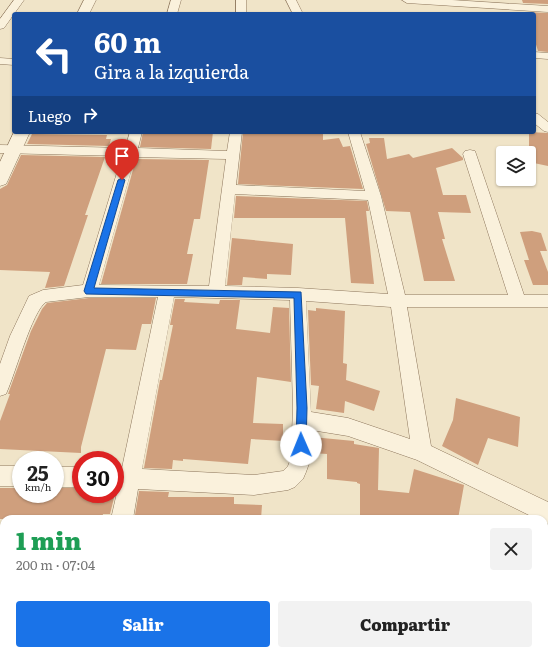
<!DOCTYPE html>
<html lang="es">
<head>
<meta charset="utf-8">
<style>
	:root { --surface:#fff; --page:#f2f2f2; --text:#222; --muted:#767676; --accent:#1a73e8 }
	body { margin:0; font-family:Literata,serif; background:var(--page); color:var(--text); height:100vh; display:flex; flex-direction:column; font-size:15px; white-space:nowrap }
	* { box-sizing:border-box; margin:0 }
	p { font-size:13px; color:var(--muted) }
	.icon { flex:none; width:22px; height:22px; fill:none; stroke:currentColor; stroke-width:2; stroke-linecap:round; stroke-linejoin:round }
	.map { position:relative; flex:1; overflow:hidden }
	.sheet { position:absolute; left:0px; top:515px; width:548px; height:140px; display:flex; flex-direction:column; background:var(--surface); border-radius:12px 12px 0 0; box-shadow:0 1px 3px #0004 }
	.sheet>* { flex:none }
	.hud { position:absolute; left:12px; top:12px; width:524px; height:122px; border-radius:4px; box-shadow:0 1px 3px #0004; background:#1a4fa0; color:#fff; overflow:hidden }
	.fabs { position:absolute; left:496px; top:146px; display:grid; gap:8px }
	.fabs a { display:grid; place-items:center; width:40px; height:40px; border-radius:4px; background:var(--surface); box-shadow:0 1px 3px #0004; font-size:20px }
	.speed { position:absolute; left:12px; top:451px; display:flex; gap:8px; font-size:20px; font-weight:700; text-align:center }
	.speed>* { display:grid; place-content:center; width:52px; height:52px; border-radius:50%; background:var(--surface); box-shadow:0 1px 3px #0004; line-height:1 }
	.speed small { font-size:10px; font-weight:400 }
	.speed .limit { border:6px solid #d22; background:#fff; color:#111 }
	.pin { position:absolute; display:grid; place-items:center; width:34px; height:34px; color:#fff; margin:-41px -17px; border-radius:50% 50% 50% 0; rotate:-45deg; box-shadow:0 0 4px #0007 }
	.pin .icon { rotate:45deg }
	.me { position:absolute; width:44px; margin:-22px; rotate:359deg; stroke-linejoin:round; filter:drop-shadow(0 0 3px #0008) }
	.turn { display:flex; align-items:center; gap:14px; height:84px; padding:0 16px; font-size:18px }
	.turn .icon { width:52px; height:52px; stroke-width:2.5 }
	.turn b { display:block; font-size:28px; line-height:34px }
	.then { display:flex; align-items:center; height:38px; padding:0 16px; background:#0003; gap:8px; font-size:15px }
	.round { display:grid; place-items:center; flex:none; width:42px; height:42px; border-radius:4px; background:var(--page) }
	.headline { display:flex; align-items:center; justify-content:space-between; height:68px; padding:0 16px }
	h1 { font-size:24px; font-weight:800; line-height:30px; color:#1e9e55 }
	.action { display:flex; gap:8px; margin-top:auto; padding:8px 16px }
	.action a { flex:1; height:46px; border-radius:4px; background:var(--accent); color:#fff; font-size:16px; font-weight:800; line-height:46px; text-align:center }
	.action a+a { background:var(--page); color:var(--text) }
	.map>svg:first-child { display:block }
</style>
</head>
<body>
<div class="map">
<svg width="548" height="655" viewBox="0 0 548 655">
	<rect width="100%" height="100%" fill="#f0e4c8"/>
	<!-- building -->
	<g fill="#cf9f7d">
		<polygon points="522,0 548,0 548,4 523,3"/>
		<polygon points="526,12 548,13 548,52 538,51 534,38 534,14 527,14"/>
		<polygon points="143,132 213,132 211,149 140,147"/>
		<polygon points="243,132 323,132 323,140 339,138 343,147 350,146 363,189 238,184"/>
		<polygon points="529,132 548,133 548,166 529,162"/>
		<polygon points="32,134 107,135 106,139 111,139 109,146 27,144"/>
		<polygon points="369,138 384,138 387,159 409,154 413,158 452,148 463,158 463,160 436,168 443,195 466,195 471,213 438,212 445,239 442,239 455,281 424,281 410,212 386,211 366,144 370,143"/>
		<polygon points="21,155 105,157 85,215 88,215 64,286 45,288 50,272 0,270 0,189 7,185"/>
		<polygon points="136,159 209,160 200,219 194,219 187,254 193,254 187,284 101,284"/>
		<polygon points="236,196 367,201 369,211 366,211 374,284 351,283 345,218 234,218"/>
		<polygon points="532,231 541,233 547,251 540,251 548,272 548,285 533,285 524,260 529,260 520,232"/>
		<polygon points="232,238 293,244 291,275 267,274 267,279 243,277 242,285 227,285"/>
		<polygon points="89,298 156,298 151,324 142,324 136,350 106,349 81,447 81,453 0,449 0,421 10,394 8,394 31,331 42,309 47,303"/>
		<polygon points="175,299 185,299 184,302 219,304 220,300 240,300 236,329 270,333 273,307 289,308 291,382 257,377 253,423 283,424 283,441 251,439 248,464 183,459 183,461 173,460 172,469 144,468 160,380 162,380 173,325 170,325"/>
		<polygon points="316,308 345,311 343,363 347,364 346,380 380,391 374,411 345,401 344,413 316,409 319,386 311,385 308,310 316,311"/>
		<polygon points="456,398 520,417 518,447 488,438 478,465 442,446 453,420"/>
		<polygon points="312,437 354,441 354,444 379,448 378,490 409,493 414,469 464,485 458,519 360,519 360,484 357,483 357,482 327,479 327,454 312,453"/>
		<polygon points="0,488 21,488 21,494 55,494 55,488 81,488 81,494 115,494 110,514 103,514 102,519 0,519"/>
		<polygon points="139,491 169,492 168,497 234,497 234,504 262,505 261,519 167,519 167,516 135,515"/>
	</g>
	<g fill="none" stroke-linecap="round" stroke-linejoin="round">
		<!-- minor casing -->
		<g stroke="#8d765c" stroke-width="1">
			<g id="minor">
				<polygon points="14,0 24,0 4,28 0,29 0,19"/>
				<polygon points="171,0 181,0 177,14 167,14"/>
				<rect x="236" y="0" width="10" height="14"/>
				<polygon points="286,0 296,0 303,14 293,14"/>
				<polygon points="402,0 452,0 548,6 548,12 407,3"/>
				<polygon points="534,52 548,53 548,59 534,58"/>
				<polygon points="0,58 14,59 14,65 0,64"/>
				<polygon points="534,113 538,114 548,122 548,132 544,131 534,123"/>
				<path d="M130 132H142L138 148 227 151 230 132H242L236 185 365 191 348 132H360L381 196 405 295H508L463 154 465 151 470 150 475 151 524 295H548V307H407L431 446 548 502V524L544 522V519H537L417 460 348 436 311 430V458L306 472 303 479 295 487 288 490 254 495 138 489 133 519H111L118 488H115V468H122L158 297H89L46 302C32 311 15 375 6 394L0 396V364L10 336 29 296 43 290 83 285 122 156 0 153V145L125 148ZM135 157 226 159 209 286 99 285ZM235 194 368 200 388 294 298 288 225 286ZM174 297 290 300 293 408 291 458 288 466 283 471 254 475 142 469ZM306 301 391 307 410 439 348 418 311 412Z"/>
				<rect x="0" y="466" width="21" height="20"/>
				<rect x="55" y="467" width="26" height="20"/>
				<polygon points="82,651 106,651 105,655 81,655"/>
				<rect x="272" y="651" width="24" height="4"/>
			</g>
		</g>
		<!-- tertiary casing -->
		<g stroke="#8d765c" stroke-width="1">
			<g id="tertiary">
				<polygon points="84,0 96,0 89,14 77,14"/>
				<polygon points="14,132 30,132 8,180 6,184 0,186 0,162"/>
			</g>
		</g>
		<!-- minor -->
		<use href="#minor" fill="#faf1dc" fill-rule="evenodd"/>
		<!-- tertiary -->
		<use href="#tertiary" fill="#faf1dc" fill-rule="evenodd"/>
	</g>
	<!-- route -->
	<polygon fill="#1a73e8" stroke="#114b97" points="122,178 125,180 94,288 301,292 307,408 306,445 305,448 301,450 297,448 296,445 297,408 294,298 86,294 84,291 118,180"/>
</svg>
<div class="fabs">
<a><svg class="icon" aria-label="layers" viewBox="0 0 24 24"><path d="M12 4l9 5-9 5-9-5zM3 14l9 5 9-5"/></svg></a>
</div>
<div class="speed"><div>25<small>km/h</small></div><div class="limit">30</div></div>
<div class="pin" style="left:122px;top:180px;background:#d93025"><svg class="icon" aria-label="arrive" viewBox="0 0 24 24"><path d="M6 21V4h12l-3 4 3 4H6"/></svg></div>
<svg class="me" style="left:301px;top:445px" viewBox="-20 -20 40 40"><circle r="19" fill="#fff"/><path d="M0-13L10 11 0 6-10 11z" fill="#1a73e8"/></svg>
<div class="hud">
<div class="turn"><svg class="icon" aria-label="left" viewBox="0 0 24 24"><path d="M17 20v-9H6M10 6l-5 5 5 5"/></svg><div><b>60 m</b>Gira a la izquierda</div></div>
<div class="then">Luego<svg class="icon" aria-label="right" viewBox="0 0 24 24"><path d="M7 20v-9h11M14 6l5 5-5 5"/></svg></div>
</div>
<section class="sheet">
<div class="headline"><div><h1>1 min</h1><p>200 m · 07:04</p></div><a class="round"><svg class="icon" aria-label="close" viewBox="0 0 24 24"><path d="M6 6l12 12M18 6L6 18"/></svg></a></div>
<div class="action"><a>Salir</a><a>Compartir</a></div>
</section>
</div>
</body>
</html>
